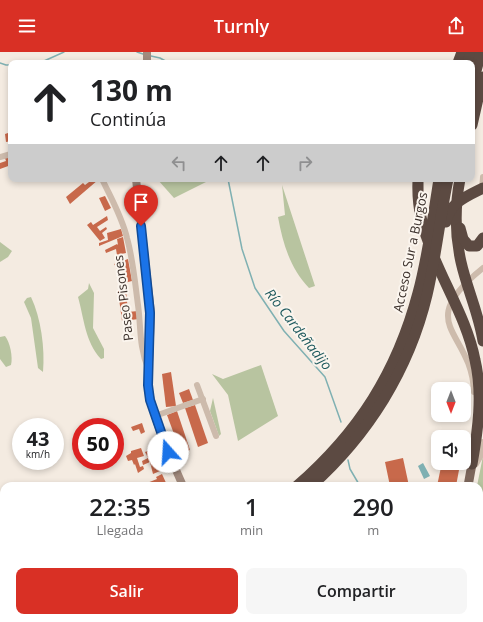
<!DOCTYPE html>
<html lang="es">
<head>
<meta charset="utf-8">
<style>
	:root { --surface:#fff; --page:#f6f6f6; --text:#202124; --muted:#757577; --accent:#d93025 }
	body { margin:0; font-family:"Open Sans",sans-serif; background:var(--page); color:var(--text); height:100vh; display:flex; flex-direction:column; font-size:15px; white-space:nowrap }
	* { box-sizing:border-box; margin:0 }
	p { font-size:13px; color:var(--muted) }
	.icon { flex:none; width:22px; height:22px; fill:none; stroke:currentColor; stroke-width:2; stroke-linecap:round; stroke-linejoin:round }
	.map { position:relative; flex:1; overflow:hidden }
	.drawer { position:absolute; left:0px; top:430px; width:483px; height:140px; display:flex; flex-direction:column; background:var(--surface); border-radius:12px 12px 0 0; box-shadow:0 2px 6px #0003 }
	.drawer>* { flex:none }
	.top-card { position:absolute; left:8px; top:8px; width:467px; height:122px; border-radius:8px; box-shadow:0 2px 6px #0003; background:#fff; color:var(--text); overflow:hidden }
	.needle { width:26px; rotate:180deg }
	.tools { position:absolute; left:431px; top:330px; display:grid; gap:8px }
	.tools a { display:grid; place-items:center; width:40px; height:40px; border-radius:8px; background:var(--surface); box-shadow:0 2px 6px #0003; font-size:20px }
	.speed { position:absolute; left:12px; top:366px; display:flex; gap:8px; font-size:20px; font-weight:700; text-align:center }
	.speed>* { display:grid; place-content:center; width:52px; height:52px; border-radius:50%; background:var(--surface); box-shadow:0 2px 6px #0003; line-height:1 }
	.speed small { font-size:10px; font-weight:400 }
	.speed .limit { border:6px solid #d22; background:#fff; color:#111 }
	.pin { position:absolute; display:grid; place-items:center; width:34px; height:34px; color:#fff; margin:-41px -17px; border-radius:50% 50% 50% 0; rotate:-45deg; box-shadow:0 0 4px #0007 }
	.pin .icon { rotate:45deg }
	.me { position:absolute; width:44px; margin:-22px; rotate:341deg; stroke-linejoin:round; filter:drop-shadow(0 0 3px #0008) }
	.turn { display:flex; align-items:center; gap:14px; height:84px; padding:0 16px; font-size:18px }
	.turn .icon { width:52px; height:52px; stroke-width:2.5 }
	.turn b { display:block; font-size:28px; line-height:34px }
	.lanes { display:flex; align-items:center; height:38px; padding:0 16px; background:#0003; justify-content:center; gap:20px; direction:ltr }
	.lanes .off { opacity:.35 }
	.eta { display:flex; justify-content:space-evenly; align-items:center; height:68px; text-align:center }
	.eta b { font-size:24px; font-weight:600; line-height:28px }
	.action { display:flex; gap:8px; margin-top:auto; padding:8px 16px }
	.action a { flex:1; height:46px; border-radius:8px; background:var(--accent); color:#fff; font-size:16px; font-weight:600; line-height:46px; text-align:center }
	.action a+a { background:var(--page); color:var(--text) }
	header { display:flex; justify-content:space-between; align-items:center; height:52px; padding:0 16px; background:var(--accent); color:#fff; font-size:18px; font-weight:600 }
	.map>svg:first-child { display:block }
</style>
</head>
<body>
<header><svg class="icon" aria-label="menu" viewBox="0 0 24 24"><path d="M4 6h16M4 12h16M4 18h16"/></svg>Turnly<svg class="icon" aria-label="share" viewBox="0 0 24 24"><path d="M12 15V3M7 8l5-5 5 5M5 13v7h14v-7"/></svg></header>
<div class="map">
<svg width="483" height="570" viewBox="0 0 483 570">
	<rect width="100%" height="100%" fill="#f4ebe1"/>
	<!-- green -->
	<g fill="#b8c4a0">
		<polygon points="160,127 205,127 206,130 174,146 158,128"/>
		<path d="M282 133 315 234 309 236C290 216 283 192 278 165L285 163Z"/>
		<polygon points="0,190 12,199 8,205 0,210"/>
		<path d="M89 231 94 241 93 276 104 297V306L101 307C85 290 84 266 78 245L88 237Z"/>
		<path d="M31 245C41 266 45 296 43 320L38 316 31 266 24 250 27 246Z"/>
		<path d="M5 284C10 290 13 305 11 313L6 315 0 307V285Z"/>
		<polygon points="261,313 278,364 238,389 228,343 212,322 223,327"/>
		<polygon points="213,346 221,382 219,384 210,359"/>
		<polygon points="483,404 483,570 451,570 452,566 479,566 479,434 477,434"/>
		<rect x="192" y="566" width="162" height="4"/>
	</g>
	<!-- water -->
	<polygon fill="#7fb0b2" points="423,411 430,424 424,427 418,414"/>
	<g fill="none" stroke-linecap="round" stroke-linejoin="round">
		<!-- stream -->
		<g stroke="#7fb0b2" stroke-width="1.5">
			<polyline points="137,0 143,2"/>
			<polyline points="151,4 160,6 169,11"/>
			<polyline points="0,11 6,13 11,13"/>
			<polyline points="25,11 44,9 64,0"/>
			<polyline points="228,127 242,197 255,236 284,279 325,325 341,370"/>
			<polyline points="348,408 350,417 360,434"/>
		</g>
	</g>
	<!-- building -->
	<g fill="#c8694b">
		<rect x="8" y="65" width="3" height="6"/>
		<polygon points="11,80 11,89 6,90 5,82"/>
		<polygon points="9,105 11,107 11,113 0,117 0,111 6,109 5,106"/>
		<polygon points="93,127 98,128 70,152 66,145 83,131 85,133"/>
		<polygon points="105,144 111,156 105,159 99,146"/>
		<polygon points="107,164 108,168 97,175 100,179 106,175 107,177 102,181 105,186 100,189 87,173 91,170 93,173"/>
		<polygon points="121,177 123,184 99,194 99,191 108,188 107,181"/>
		<polygon points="123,185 126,201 117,203 116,197 106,201 105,198 117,192 118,193 117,187"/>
		<polygon points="128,207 132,229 124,231 121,215 117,217 114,212"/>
		<polygon points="126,238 128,260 138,259 139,267 122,269 118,239"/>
		<polygon points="171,320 176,354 166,355 162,322"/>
		<polygon points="189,337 193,348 183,351 179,341"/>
		<polygon points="195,353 208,391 198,395 185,356"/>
		<polygon points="177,359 190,398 181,401 167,363"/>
		<polygon points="142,371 145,380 141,382 139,377 133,379 131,375"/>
		<polygon points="141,396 144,404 137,406 140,415 143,414 144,417 138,421 135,412 134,413 132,408 128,409 126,404 131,401 131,399"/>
		<polygon points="152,397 160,419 153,422 150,410 143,413 142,409 148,406 145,400"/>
		<polygon points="403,406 409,434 390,434 385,410"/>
		<polygon points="441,415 459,418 456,434 437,434"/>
		<polygon points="162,422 167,433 159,434 158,431 148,434 147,431 157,427 156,425"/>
		<polygon points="354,566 384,566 384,570 357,570"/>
		<polygon points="391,566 397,566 397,568 391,569"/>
		<polygon points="420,566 435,566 434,570 419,570"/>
	</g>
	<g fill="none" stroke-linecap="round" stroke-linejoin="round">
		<!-- minor -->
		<g stroke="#cdbbac" stroke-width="6">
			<polyline points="0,105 11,102"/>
			<path d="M102 127C111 146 122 165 127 186 133 207 135 231 138 253 141 274 139 295 148 316"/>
			<polyline points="482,138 483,125"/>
			<polyline points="197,333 216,384"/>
			<path d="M474 340C472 278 411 274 483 216"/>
			<polyline points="155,364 203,347"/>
			<polyline points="476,412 480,405 483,390"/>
			<polyline points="387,566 387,569"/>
			<polyline points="417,569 417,566"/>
			<polyline points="159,570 160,566"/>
		</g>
		<!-- secondary -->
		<g stroke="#a18a7d" stroke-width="8">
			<polyline points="147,11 147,0"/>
			<path d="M136 127 151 261 148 333C153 368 169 402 183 434"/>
		</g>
		<!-- primary -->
		<g stroke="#7d675c" stroke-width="9">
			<polyline points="468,434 472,412"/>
			<polyline points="444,570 445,566"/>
		</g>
		<!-- motorway -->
		<g stroke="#5c4a42" stroke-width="11">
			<polyline points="458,11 462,0"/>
			<polyline points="468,11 471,0"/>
			<polyline points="472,34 481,0"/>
			<polyline points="472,73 483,25"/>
			<path d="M418 127C417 149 420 169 428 189"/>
			<path d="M460 127C455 153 455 183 461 210 467 237 479 262 483 289"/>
			<path d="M446 170C449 151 467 144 483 136"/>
			<polyline points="460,176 463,187 469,194 477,194 483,186"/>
			<path d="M434 205C448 239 468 272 475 308 483 342 478 378 472 412"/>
			<path d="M297 434C359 380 397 320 418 241 428 204 433 165 439 127"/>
			<path d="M311 434C368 383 409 318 427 243 436 205 440 165 448 127"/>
			<polyline points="173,570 175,566"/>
			<polyline points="183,570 185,566"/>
		</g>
	</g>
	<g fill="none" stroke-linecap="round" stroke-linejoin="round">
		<!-- route casing -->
		<g stroke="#114b97" stroke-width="10">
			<polyline id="route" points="141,174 150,261 148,333 150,348 168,400"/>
		</g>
		<!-- route -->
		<use href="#route" stroke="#1a73e8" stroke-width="7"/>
	</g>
	<g text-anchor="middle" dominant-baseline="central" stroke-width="4" stroke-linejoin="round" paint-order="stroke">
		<!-- street labels -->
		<g font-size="13" fill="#3b302b" stroke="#fbf5ee">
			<text transform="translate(410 200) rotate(-78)">Acceso Sur a Burgos</text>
			<text transform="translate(123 246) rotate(-97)">Paseo Pisones</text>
		</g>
		<!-- water labels -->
		<g font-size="14" font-style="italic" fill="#1f5a5e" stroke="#fbf5ee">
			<text transform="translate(299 277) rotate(52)">Río Cardeñadijo</text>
		</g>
	</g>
</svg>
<div class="tools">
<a><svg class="needle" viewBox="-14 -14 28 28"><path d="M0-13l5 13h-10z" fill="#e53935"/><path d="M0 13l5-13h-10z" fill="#757577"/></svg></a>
<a><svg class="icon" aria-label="sound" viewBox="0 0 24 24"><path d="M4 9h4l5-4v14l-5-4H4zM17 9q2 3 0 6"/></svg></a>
</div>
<div class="speed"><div>43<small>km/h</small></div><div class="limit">50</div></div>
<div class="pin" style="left:141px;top:174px;background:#d93025"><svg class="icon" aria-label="arrive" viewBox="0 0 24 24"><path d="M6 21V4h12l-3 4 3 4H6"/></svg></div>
<svg class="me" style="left:168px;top:400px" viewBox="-20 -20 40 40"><circle r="19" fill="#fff"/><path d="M0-13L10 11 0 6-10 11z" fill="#1a73e8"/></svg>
<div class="top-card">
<div class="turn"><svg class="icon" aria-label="ahead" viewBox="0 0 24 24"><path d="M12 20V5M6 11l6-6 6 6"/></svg><div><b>130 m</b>Continúa</div></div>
<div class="lanes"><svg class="icon off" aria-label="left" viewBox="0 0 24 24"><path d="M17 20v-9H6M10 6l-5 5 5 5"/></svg><svg class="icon" aria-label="ahead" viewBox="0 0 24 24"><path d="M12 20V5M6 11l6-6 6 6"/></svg><svg class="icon" aria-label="ahead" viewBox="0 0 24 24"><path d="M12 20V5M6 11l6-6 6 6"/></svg><svg class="icon off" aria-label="right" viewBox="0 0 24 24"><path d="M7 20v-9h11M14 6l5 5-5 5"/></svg></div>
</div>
<section class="drawer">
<div class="eta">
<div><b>22:35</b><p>Llegada</p></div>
<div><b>1</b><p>min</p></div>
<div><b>290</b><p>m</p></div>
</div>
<div class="action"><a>Salir</a><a>Compartir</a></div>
</section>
</div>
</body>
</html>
